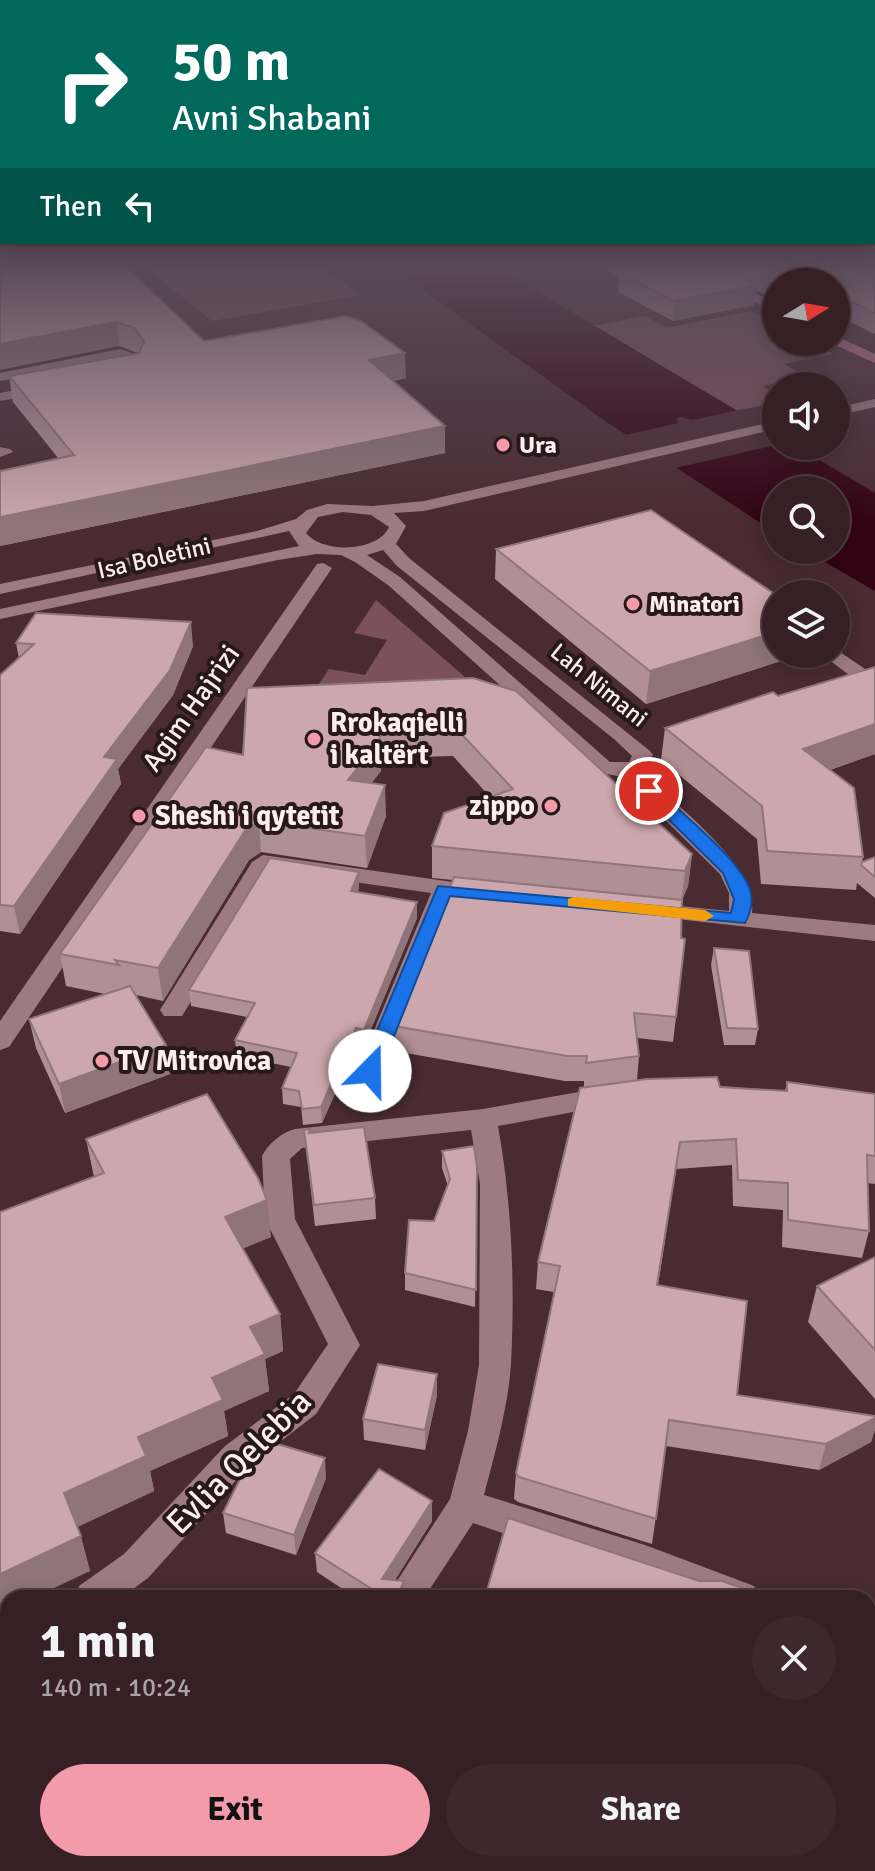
<!DOCTYPE html>
<html lang="en">
<head>
<meta charset="utf-8">
<style>
	:root { --surface:#372025; --page:#3e282d; --text:#f1f3f6; --muted:#aaa3a7; --line:#513e42; --accent:#f39aab }
	body { margin:0; font-family:Signika,sans-serif; background:var(--page); color:var(--text); height:100vh; display:flex; flex-direction:column; font-size:30px; white-space:nowrap }
	* { box-sizing:border-box; margin:0 }
	p { font-size:26px; color:var(--muted) }
	.icon { flex:none; width:44px; height:44px; fill:none; stroke:currentColor; stroke-width:2; stroke-linecap:round; stroke-linejoin:round }
	.map { position:relative; flex:1; overflow:hidden }
	.drawer { position:absolute; left:0px; top:1590px; width:876px; height:282px; display:flex; flex-direction:column; background:var(--surface); border-radius:24px 24px 0 0; box-shadow:0 4px 20px #0003,0 0 0 2px var(--line) }
	.drawer>* { flex:none }
	.guide { position:absolute; left:0px; top:0px; width:876px; height:244px; box-shadow:0 4px 20px #0003,0 0 0 2px var(--line); background:#00695c; color:#fff; overflow:hidden }
	.needle { width:52px; rotate:79deg }
	.tools { position:absolute; left:762px; top:268px; display:grid; gap:16px }
	.tools a { display:grid; place-items:center; width:88px; height:88px; border-radius:50%; background:var(--surface); box-shadow:0 4px 20px #0003,0 0 0 2px var(--line); font-size:40px }
	.pin { position:absolute; display:grid; place-items:center; width:68px; height:68px; color:#fff; margin:-34px; border:4px solid #fff; border-radius:50%; box-shadow:0 2px 8px #0007 }
	.me { position:absolute; width:88px; margin:-44px; rotate:22deg; stroke-linejoin:round; filter:drop-shadow(0 0 6px #0008) }
	.turn { display:flex; align-items:center; gap:28px; height:168px; padding:0 40px; font-size:36px }
	.turn .icon { width:104px; height:104px; stroke-width:2.5 }
	.turn b { display:block; font-size:56px; line-height:68px }
	.then { display:flex; align-items:center; height:76px; padding:0 40px; background:#0003; gap:16px; font-size:30px }
	.round { display:grid; place-items:center; flex:none; width:84px; height:84px; border-radius:42px; background:var(--page) }
	.overview { display:flex; align-items:center; justify-content:space-between; height:136px; padding:0 40px }
	h1 { font-size:48px; font-weight:700; line-height:60px }
	.action { display:flex; gap:16px; margin-top:auto; padding:16px 40px }
	.action a { flex:1; height:92px; border-radius:48px; background:var(--accent); color:#111; font-size:32px; font-weight:700; line-height:92px; text-align:center }
	.action a+a { background:var(--page); color:var(--text) }
	.map>svg:first-child { display:block }
</style>
</head>
<body>
<div class="map">
<svg width="875" height="1871" viewBox="0 0 875 1871">
	<rect width="100%" height="100%" fill="#492b31"/>
	<!-- green -->
	<g fill="#7c5159">
		<polygon points="139,262 314,262 361,295 212,321"/>
		<polygon points="751,311 776,325 776,342 809,342 833,354 784,364 806,377 763,386 776,395 776,402 738,411 592,326 645,316 666,328"/>
		<polygon points="376,600 465,677 419,692 301,710 329,669 365,675 387,640 354,633"/>
	</g>
	<!-- water -->
	<polygon fill="#330313" points="384,262 488,262 776,434 776,446 796,446 875,493 875,591 804,550 836,550 836,490 776,490 776,533 602,419"/>
	<!-- pier -->
	<polygon fill="#492b31" points="743,409 776,429 776,445 671,469 621,436 679,423 676,420 679,417 693,420"/>
	<g fill="none" stroke-linecap="round" stroke-linejoin="round">
		<!-- minor -->
		<g fill="#9e7b81" fill-rule="evenodd">
			<polygon points="120,349 137,355 144,368 141,375 121,377 121,371 130,368 126,361 119,357 0,381 0,373"/>
			<polygon points="43,385 48,386 48,392 0,401 0,393"/>
			<polygon points="875,399 875,407 836,416 836,408"/>
			<path d="M776 421V429L424 511 394 513 406 526 396 544 409 558 650 751 653 755 642 772C674 804 758 865 752 913L875 925V941L641 915 637 910 641 905 649 903 729 911V893L720 874 622 777 597 772 388 585 355 562 341 555 317 554 278 560 0 619V609L299 546 289 531 0 594V584L257 531 296 519 307 510 327 504 373 506 424 501ZM343 512 371 515 389 527C378 552 322 554 306 533L318 517ZM383 550 397 566 614 739 632 756 629 762H610L400 577 367 555Z"/>
			<polygon points="0,447 10,449 13,452 0,457"/>
			<polygon points="323,563 332,568 9,1047 0,1050 0,1021 317,564"/>
			<polygon points="837,650 874,675 874,683 860,683 821,654 836,654"/>
			<polygon points="263,855 481,886 493,893 481,900 453,896 379,1078 361,1078 357,1071 431,893 270,870 182,1016 164,1016 160,1010 252,862"/>
			<path d="M607 1087 616 1090 620 1097 616 1104 498 1126C512 1203 515 1286 511 1364 508 1408 495 1453 484 1495L645 1545 741 1581 754 1586 759 1598H696L473 1523 424 1598H386L450 1499 468 1431 479 1365 480 1184 471 1130 302 1148 290 1159 295 1219 360 1345 316 1414 249 1466 148 1578 121 1598H74L79 1586 124 1554 225 1446 294 1394 328 1344 265 1219 262 1156C269 1143 281 1133 295 1129L483 1109Z"/>
			<polygon points="8,1641 8,1680 0,1683 0,1644"/>
			<polygon points="124,1864 168,1864 165,1871 121,1871"/>
		</g>
		<!-- major -->
		<g fill="#c9798a" fill-rule="evenodd">
			<polygon points="679,262 694,262 776,304 776,313"/>
			<polygon points="836,336 875,354 875,363 831,343 836,342"/>
		</g>
	</g>
	<!-- wall -->
	<g fill="#af9095">
		<polygon points="0,262 204,341 406,378 393,381 445,453 0,546 0,471 59,459 13,402 9,376 138,353 119,346"/>
		<polygon points="591,262 875,262 875,334 836,315 836,282 776,282 776,301 756,290 754,305 673,321 618,292 619,277"/>
		<polygon points="496,549 776,654 803,654 646,704 495,579"/>
		<polygon points="16,643 193,646 173,695 118,769 121,784 20,934 0,931 0,675 19,658"/>
		<polygon points="473,678 692,854 688,886 682,900 676,1017 673,1042 637,1038 639,1056 637,1080 785,1091 787,1082 875,1094 875,1184 867,1183 869,1231 862,1258 782,1247 783,1210 733,1206 732,1165 676,1169 658,1285 737,1395 875,1416 875,1429 871,1442 819,1470 666,1446 652,1544 518,1502 514,1499 516,1473 554,1292 536,1289 538,1262 584,1087 584,1081 565,1081 394,1051 394,1026 453,880 432,878 432,846 490,797 453,756 380,758 381,771 371,783 386,816 367,868 261,852 249,860 163,1001 136,995 170,1074 65,1113 36,1048 29,1019 105,994 66,986 60,954 243,755"/>
		<polygon points="778,696 875,754 830,770 863,857 862,862 875,857 875,898 857,883 856,890 761,884 757,839 661,760 665,728"/>
		<polygon points="359,887 358,892 417,918 364,1046 357,1044 322,1123 303,1125 301,1107 283,1104 282,1088 291,1067 237,1056 235,1040 247,1017 191,1006 189,990"/>
		<polygon points="714,948 758,1029 755,1045 724,1045 711,965"/>
		<polygon points="304,1130 311,1132 375,1198 376,1219 315,1226"/>
		<polygon points="86,1139 271,1237 242,1248 280,1314 283,1351 265,1359 269,1391 224,1411 228,1436 150,1471 154,1491 77,1527 90,1571 8,1598 8,1610 0,1614 0,1212 94,1177"/>
		<polygon points="442,1151 477,1167 475,1307 405,1290 405,1273 434,1221 448,1186 442,1168"/>
		<polygon points="875,1257 875,1399 808,1322 817,1286"/>
		<polygon points="437,1395 425,1450 364,1440 363,1419"/>
		<polygon points="326,1478 296,1555 226,1533 223,1513"/>
		<polygon points="432,1501 432,1521 395,1580 404,1598 356,1598 317,1572 315,1553"/>
		<polygon points="8,1778 8,1830 0,1823 0,1788"/>
		<polygon points="242,1864 457,1864 454,1871 244,1871"/>
		<polygon points="853,1864 868,1864 875,1871 854,1871"/>
	</g>
	<!-- shaded-wall -->
	<g fill="#8f7579">
		<polygon points="800,277 799,282 778,282 779,281"/>
		<polygon points="757,285 754,305 673,321 674,301"/>
		<polygon points="116,322 119,346 0,370 0,344"/>
		<polygon points="405,353 406,378 370,385 369,360"/>
		<polygon points="445,426 445,453 0,546 0,517"/>
		<polygon points="191,622 193,646 173,695 118,769 121,784 20,934 14,906 104,757"/>
		<polygon points="776,632 776,654 803,654 646,704 650,671"/>
		<polygon points="875,724 875,754 797,781 803,749"/>
		<polygon points="380,740 381,771 350,811 348,780"/>
		<polygon points="385,785 386,816 367,868 365,836"/>
		<polygon points="259,821 261,852 249,860 163,1001 158,968 246,829"/>
		<polygon points="692,854 688,886 681,903 685,871"/>
		<polygon points="359,872 359,887 352,906 351,891"/>
		<polygon points="417,902 417,918 364,1046 364,1030"/>
		<polygon points="356,1028 357,1044 322,1123 321,1107"/>
		<polygon points="166,1045 170,1074 65,1113 59,1084"/>
		<polygon points="267,1200 271,1237 230,1254 225,1217"/>
		<polygon points="280,1314 283,1351 265,1359 269,1391 224,1411 228,1436 150,1471 154,1491 73,1529 64,1493 138,1437 212,1378 250,1327"/>
		<polygon points="437,1374 437,1395 425,1450 425,1430"/>
		<polygon points="875,1418 875,1429 871,1442 819,1470 826,1444"/>
		<polygon points="325,1458 326,1478 296,1555 294,1535"/>
		<polygon points="432,1501 432,1521 383,1598 382,1579"/>
		<polygon points="81,1536 90,1571 33,1598 8,1598 8,1610 0,1614 0,1574"/>
		<polygon points="404,1581 404,1598 397,1598"/>
		<polygon points="448,1864 457,1864 454,1871 446,1871"/>
		<polygon points="587,1864 594,1864 591,1871 584,1871"/>
	</g>
	<!-- building -->
	<g fill="#cca7ad" stroke="#8f7579" stroke-width="2">
		<polygon points="0,262 121,262 204,341 346,316 361,321 405,353 369,360 445,426 0,517 0,471 74,455 9,376 139,353 144,342 135,328 116,322 0,344"/>
		<polygon points="628,262 712,262 757,285 674,301 619,273 641,269"/>
		<polygon points="739,262 875,262 875,313 836,294 836,282 810,282 800,277 779,281"/>
		<polygon points="651,510 776,595 776,632 650,671 496,549"/>
		<polygon points="36,613 191,622 170,670 104,757 117,759 14,906 0,905 0,675 34,644 16,643"/>
		<polygon points="875,667 875,724 803,749 854,788 863,857 767,851 762,806 665,728 773,692 778,696"/>
		<polygon points="473,678 516,691 692,854 685,871 432,846 444,813 513,789 453,725 379,727 380,740 348,780 385,785 365,836 259,821 246,829 158,968 115,960 119,965 60,954 206,747 243,755 247,688"/>
		<polygon points="875,857 875,877 861,865 862,862"/>
		<polygon points="270,858 359,872 351,891 417,902 364,1030 356,1028 321,1107 302,1109 299,1091 282,1088 297,1053 235,1040 255,1003 189,990"/>
		<polygon points="454,877 682,900 681,938 685,939 676,1017 634,1013 639,1056 586,1063 587,1056 567,1056 394,1026"/>
		<polygon points="714,948 749,951 758,1029 727,1028"/>
		<polygon points="130,986 166,1045 59,1084 29,1019"/>
		<polygon points="717,1077 720,1087 787,1091 787,1082 875,1094 875,1156 867,1155 869,1231 788,1220 788,1183 738,1180 736,1139 680,1142 657,1285 747,1301 737,1395 875,1416 875,1418 826,1444 669,1420 656,1519 519,1477 516,1473 560,1266 538,1262 580,1088 647,1079"/>
		<polygon points="207,1094 258,1178 267,1200 225,1217 280,1314 250,1327 265,1354 212,1378 223,1400 138,1437 146,1456 64,1493 81,1536 0,1574 0,1212 104,1173 86,1139"/>
		<polygon points="364,1127 375,1198 314,1205 304,1130 310,1129 309,1133"/>
		<polygon points="474,1146 477,1167 476,1290 405,1273 409,1220 434,1221 450,1179 442,1151"/>
		<polygon points="875,1257 875,1350 817,1286"/>
		<polygon points="378,1364 437,1374 425,1430 363,1419"/>
		<polygon points="260,1439 325,1458 294,1535 223,1513"/>
		<polygon points="379,1469 432,1501 382,1579 404,1581 397,1598 386,1598 315,1553"/>
		<polygon points="508,1518 699,1581 722,1581 771,1598 489,1598 485,1597"/>
		<polygon points="868,1648 875,1649 875,1871 868,1871 867,1864"/>
		<polygon points="8,1778 8,1818 0,1811 0,1788"/>
		<polygon points="250,1864 448,1864 446,1871 255,1871"/>
		<polygon points="529,1864 587,1864 584,1871 526,1871"/>
	</g>
	<!-- sky -->
	<linearGradient id="sky" x2="0" y2="1"><stop stop-color="#28181b"/><stop offset="0.5" stop-color="#594a5a"/><stop offset="1" stop-color="#594a5a" stop-opacity="0"/></linearGradient>
	<rect width="875" height="524" fill="url(#sky)"/>
	<!-- route -->
	<path fill="#1a73e8" stroke="#114b97" stroke-width="2" d="M649 786 654 787C679 811 737 857 749 887 754 899 751 912 745 923L450 896 380 1071 370 1078 363 1076 360 1071 438 886 731 913 734 899 723 873 643 794V787Z"/>
	<!-- slow -->
	<polygon fill="#f59e0b" points="574,897 705,910 714,916 705,921 568,906 568,899"/>
	<!-- markers -->
	<g fill="#f39aab" stroke="#26181b" stroke-width="3">
		<circle cx="503" cy="445" r="8"/>
		<circle cx="633" cy="604" r="8"/>
		<circle cx="314" cy="739" r="8"/>
		<circle cx="551" cy="806" r="8"/>
		<circle cx="139" cy="816" r="8"/>
		<circle cx="102" cy="1061" r="8"/>
	</g>
	<g text-anchor="middle" dominant-baseline="central" stroke-width="8" stroke-linejoin="round" paint-order="stroke">
		<!-- far-poi labels -->
		<g font-size="24" font-weight="bold" fill="#fdedef" stroke="#26181b" text-anchor="start">
			<text x="519" y="445">Ura</text>
			<text x="649" y="604">Minatori</text>
		</g>
		<!-- far-street labels -->
		<g font-size="24" fill="#fdedef" stroke="#26181b">
			<text transform="translate(154 558) rotate(-13)">Isa Boletini</text>
			<text transform="translate(599 685) rotate(39)">Lah Nimani</text>
		</g>
		<!-- street labels -->
		<g font-size="28" fill="#fdedef" stroke="#26181b">
			<text transform="translate(191 708) rotate(-55)">Agim Hajrizi</text>
		</g>
		<!-- poi labels -->
		<g font-size="28" font-weight="bold" fill="#fdedef" stroke="#26181b" text-anchor="start">
			<text x="330" y="723">Rrokaqielli<tspan x="330" dy="32">i kaltërt</tspan></text>
			<text x="535" y="806" text-anchor="end">zippo</text>
			<text x="155" y="816">Sheshi i qytetit</text>
			<text x="118" y="1061">TV Mitrovica</text>
		</g>
		<!-- near-street labels -->
		<g font-size="34" fill="#fdedef" stroke="#26181b">
			<text transform="translate(239 1462) rotate(-45)">Evlia Qelebia</text>
		</g>
	</g>
</svg>
<div class="tools">
<a><svg class="needle" viewBox="-14 -14 28 28"><path d="M0-13l5 13h-10z" fill="#e53935"/><path d="M0 13l5-13h-10z" fill="#aaa3a7"/></svg></a>
<a><svg class="icon" aria-label="sound" viewBox="0 0 24 24"><path d="M4 9h4l5-4v14l-5-4H4zM17 9q2 3 0 6"/></svg></a>
<a><svg class="icon" aria-label="search" viewBox="0 0 24 24"><circle cx="10" cy="10" r="6"/><path d="M15 15l6 6"/></svg></a>
<a><svg class="icon" aria-label="layers" viewBox="0 0 24 24"><path d="M12 4l9 5-9 5-9-5zM3 14l9 5 9-5"/></svg></a>
</div>
<div class="pin" style="left:649px;top:791px;background:#d93025"><svg class="icon" aria-label="arrive" viewBox="0 0 24 24"><path d="M6 21V4h12l-3 4 3 4H6"/></svg></div>
<svg class="me" style="left:370px;top:1071px" viewBox="-20 -20 40 40"><circle r="19" fill="#fff"/><path d="M0-13L10 11 0 6-10 11z" fill="#1a73e8"/></svg>
<div class="guide">
<div class="turn"><svg class="icon" aria-label="right" viewBox="0 0 24 24"><path d="M7 20v-9h11M14 6l5 5-5 5"/></svg><div><b>50 m</b>Avni Shabani</div></div>
<div class="then">Then<svg class="icon" aria-label="left" viewBox="0 0 24 24"><path d="M17 20v-9H6M10 6l-5 5 5 5"/></svg></div>
</div>
<section class="drawer">
<div class="overview"><div><h1>1 min</h1><p>140 m · 10:24</p></div><a class="round"><svg class="icon" aria-label="close" viewBox="0 0 24 24"><path d="M6 6l12 12M18 6L6 18"/></svg></a></div>
<div class="action"><a>Exit</a><a>Share</a></div>
</section>
</div>
</body>
</html>
